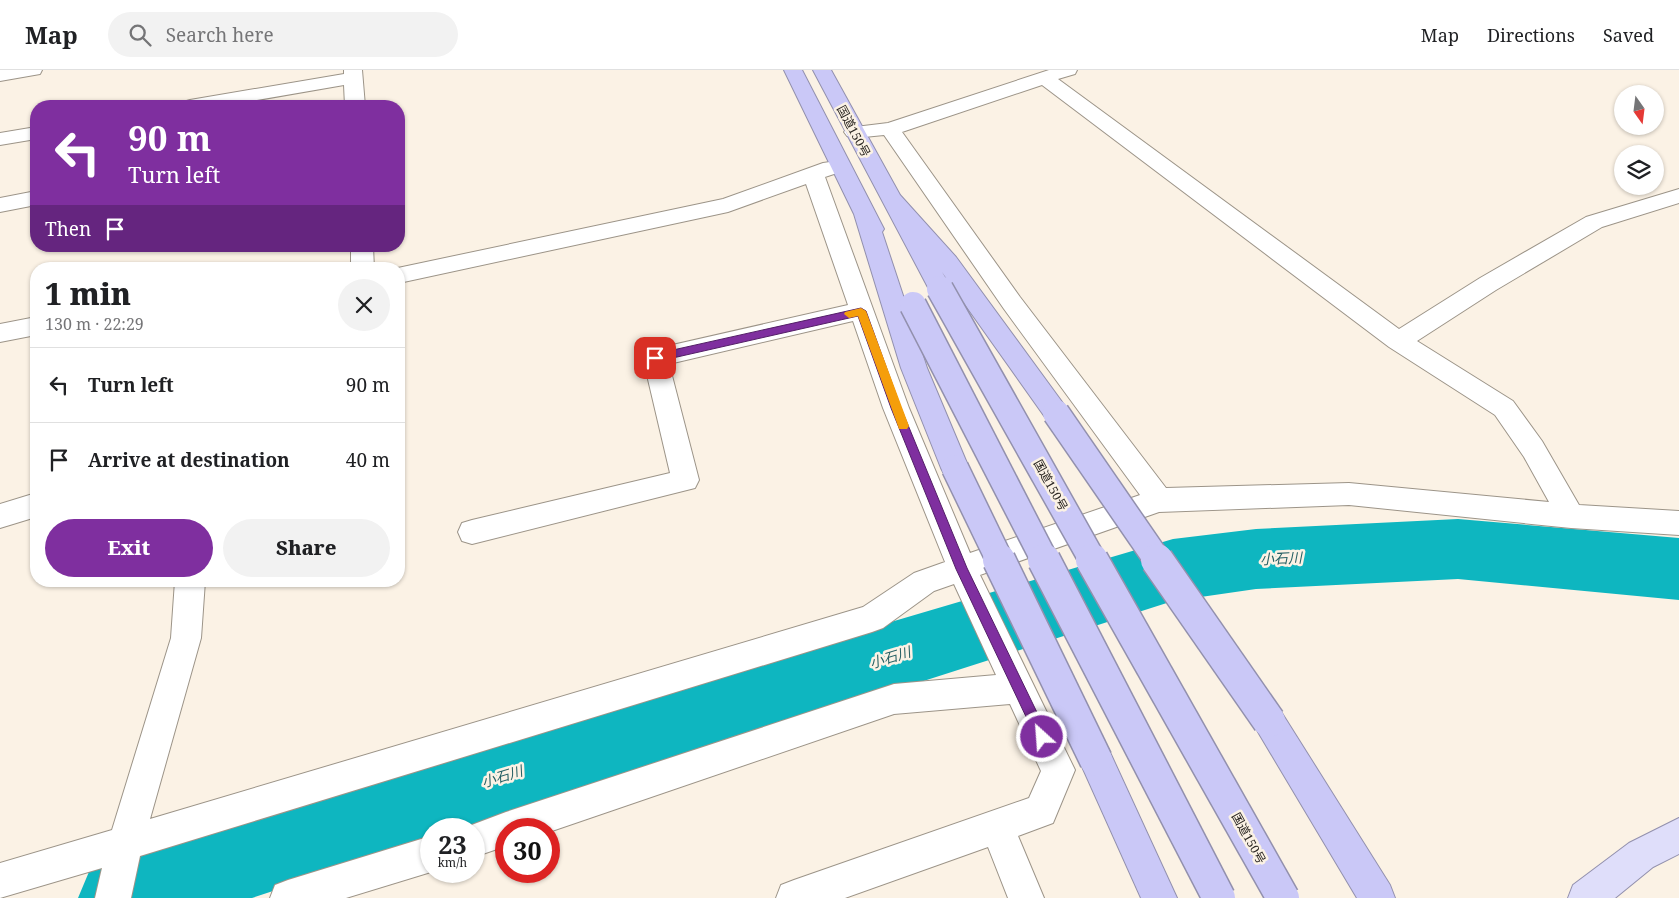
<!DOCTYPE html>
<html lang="en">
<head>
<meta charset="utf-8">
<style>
	:root { --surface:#fff; --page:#f2f2f2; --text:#202124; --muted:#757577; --line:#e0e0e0; --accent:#7f2f9f }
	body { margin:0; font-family:"Noto Serif","Noto Sans JP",serif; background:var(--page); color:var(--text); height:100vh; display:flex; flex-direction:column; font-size:19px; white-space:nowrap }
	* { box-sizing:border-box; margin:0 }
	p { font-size:16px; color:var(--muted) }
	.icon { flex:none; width:28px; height:28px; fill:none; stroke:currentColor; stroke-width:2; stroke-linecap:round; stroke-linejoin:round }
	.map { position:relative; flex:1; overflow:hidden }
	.panel { position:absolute; left:30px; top:192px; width:375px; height:325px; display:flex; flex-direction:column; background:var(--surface); border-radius:20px; box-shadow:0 1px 4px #0004 }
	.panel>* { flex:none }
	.hud { position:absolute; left:30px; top:30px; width:375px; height:152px; border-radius:20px; box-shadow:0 1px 4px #0004; background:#7f2f9f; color:#fff; overflow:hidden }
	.needle { width:32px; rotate:166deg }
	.fabs { position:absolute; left:1614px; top:15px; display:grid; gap:10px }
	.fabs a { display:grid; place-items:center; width:50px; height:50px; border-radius:50%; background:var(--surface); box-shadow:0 1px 4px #0004; font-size:25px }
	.speed { position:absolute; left:420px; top:748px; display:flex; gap:10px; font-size:25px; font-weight:700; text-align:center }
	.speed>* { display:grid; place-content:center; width:65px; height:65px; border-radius:50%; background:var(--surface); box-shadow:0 1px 4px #0004; line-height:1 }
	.speed small { font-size:12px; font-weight:400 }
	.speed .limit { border:8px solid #d22; background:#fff; color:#111 }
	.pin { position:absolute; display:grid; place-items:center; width:42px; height:42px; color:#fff; margin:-21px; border-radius:10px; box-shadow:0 2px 8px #0006 }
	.me { position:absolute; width:55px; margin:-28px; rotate:334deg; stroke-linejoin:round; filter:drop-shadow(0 0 4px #0008) }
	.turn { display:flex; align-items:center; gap:18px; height:105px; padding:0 15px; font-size:22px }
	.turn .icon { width:65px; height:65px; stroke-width:2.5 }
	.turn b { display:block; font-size:35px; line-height:42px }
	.then { display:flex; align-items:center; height:48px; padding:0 15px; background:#0003; gap:10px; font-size:19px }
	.round { display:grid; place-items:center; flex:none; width:52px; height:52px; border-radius:26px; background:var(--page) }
	.overview { display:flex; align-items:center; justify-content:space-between; height:85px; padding:0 15px }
	h1 { font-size:30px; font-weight:800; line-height:38px }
	.button { display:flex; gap:10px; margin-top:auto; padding:10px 15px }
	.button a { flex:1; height:58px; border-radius:30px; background:var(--accent); color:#fff; font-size:20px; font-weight:800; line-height:58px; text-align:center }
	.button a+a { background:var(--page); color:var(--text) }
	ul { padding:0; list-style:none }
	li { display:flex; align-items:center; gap:15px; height:75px; padding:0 15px; border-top:1px solid var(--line) }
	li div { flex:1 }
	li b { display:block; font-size:19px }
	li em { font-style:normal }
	header { display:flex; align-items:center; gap:30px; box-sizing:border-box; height:70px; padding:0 25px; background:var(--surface); border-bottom:1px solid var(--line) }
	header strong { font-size:24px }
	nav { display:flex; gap:28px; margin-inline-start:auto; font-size:18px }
	.search { width:350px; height:45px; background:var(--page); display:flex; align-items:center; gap:12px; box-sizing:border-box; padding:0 18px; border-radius:28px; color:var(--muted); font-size:19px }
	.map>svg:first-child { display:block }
</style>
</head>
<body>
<header>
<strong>Map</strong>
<div class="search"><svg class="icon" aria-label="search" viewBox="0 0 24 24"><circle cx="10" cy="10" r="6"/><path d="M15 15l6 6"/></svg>Search here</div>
<nav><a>Map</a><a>Directions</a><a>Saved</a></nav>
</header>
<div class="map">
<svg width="1679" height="828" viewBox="0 0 1679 828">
	<rect width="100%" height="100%" fill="#fbf2e5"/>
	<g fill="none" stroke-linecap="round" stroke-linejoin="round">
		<!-- river -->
		<polygon fill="#0eb6c0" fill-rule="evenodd" points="1458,449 1679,468 1679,530 1458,509 1256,519 1173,531 462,759 431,759 431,769 252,828 78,828 91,797 122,784 398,697 1173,469 1256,459"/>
		<!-- minor casing -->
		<g stroke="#9c9488" stroke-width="2">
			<g id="minor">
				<polygon points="0,0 42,0 40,4 0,11"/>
				<polygon points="344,0 362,0 365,36 345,36 344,15 223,36 180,36 183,32 190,30 344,4"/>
				<path d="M1049 0H1077L1075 4 1058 9 1399 259 1480 208 1586 147 1679 119V133L1602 157 1496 220 1417 271 1513 331 1542 371 1579 435 1679 441V465L1571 458 1349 435 1159 442 980 505 1075 700 1053 753 1018 766 1044 828H1008L988 777 845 828H776L781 815 794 810 1029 728 1041 701 1010 634 894 644 549 762V759H506V776L474 787V759H461L506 742 894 614 996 605 954 514 934 521 883 558 872 562 140 786 131 828H95L102 798 0 828V793L112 760 171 568 175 511H205L201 568 150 749 863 537 914 503 945 492 883 338 853 251 669 294 699 410 695 418 472 474 462 471 458 462 462 453 472 450 670 403 643 288 646 281 848 235 806 114 728 142 399 213V199H393L723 129 823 93 830 92 837 93 840 98 837 103 825 107 909 338 970 483 1140 425 1004 239 884 65 854 68 847 66 844 62 847 58 888 53ZM1042 15 1389 277 1495 345 1524 387 1549 432 1349 413 1166 418 1020 227 902 62Z"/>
				<polygon points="36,57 36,69 0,75 0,63"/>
				<polygon points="36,121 36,135 0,142 0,128"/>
				<polygon points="351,176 373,176 374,199 351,199"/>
				<polygon points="36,247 36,265 0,272 0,254"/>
				<polygon points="36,423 36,447 0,458 0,434"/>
				<polygon points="431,766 431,802 346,828 270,828 275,815 288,810"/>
			</g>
		</g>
		<!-- major casing -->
		<g stroke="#9290ad" stroke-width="2">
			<polygon id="major" points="1679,748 1679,784 1653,797 1615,828 1568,828 1573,815 1629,773"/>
		</g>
		<!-- highway casing -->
		<g stroke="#9290ad" stroke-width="2">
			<g id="highway">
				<polygon points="784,0 802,0 884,159 882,162 927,298 969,398 965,406 955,409 945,406 941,398 901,298 854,144"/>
				<polygon points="813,0 831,0 900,125 956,187 1065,336 1069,343 1065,350 1056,353 1047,350 942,202 952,219 948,225 940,227 932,225"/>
				<polygon points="1269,635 1280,640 1390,815 1395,828 1357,828 1258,662 1253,651 1258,640"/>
				<polygon points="1096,674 1108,678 1177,828 1141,828 1079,690 1084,678"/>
			</g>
		</g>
		<!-- minor -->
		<use href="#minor" fill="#fff" fill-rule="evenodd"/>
		<!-- major -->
		<use href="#major" fill="#dfdefa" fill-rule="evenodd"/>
		<!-- highway -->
		<use href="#highway" fill="#cac8f7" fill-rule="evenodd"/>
		<!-- highway-bridge-far1 casing -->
		<g stroke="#9290ad" stroke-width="29" stroke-linecap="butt">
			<g id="highway-bridge-far1">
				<polyline points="940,219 1093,491"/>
				<polyline points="913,235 1045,491"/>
				<polyline points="1056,343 1158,491"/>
				<polyline points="955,398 1000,491"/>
			</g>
		</g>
		<!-- highway-bridge casing -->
		<g stroke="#9290ad" stroke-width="35" stroke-linecap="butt">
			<g id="highway-bridge">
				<polyline points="999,490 1096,690"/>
				<polyline points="1044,490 1219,828"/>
				<polyline points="1092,490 1283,828"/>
				<polyline points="1157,490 1269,651"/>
			</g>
		</g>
		<!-- highway-bridge-far1 -->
		<use href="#highway-bridge-far1" stroke="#cac8f7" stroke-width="26"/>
		<!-- highway-bridge -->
		<use href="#highway-bridge" stroke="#cac8f7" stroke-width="32"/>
	</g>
	<!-- route -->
	<polygon fill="#7f2f9f" stroke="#531f67" points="861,238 866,241 901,338 967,498 1047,663 1049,667 1047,672 1042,674 1038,672 956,499 891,338 858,246 655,292 650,288 655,284"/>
	<!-- slow -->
	<polygon fill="#f59e0b" points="861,238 866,241 909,356 907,359 899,359 898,356 858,246 849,248 844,244 845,242"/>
	<g text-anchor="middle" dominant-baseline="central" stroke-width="5" stroke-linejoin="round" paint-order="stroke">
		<!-- street labels -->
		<g font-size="12" fill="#2b2723" stroke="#fbf2e5">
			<text transform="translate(854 61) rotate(62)">国道150号</text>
			<text transform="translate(1051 415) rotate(61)">国道150号</text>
			<text transform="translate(1249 768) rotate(61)">国道150号</text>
		</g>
		<!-- water labels -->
		<g font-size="14" font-style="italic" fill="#266064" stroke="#fbf2e5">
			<text transform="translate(1281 488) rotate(-3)">小石川</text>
			<text transform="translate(890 587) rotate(-17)">小石川</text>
			<text transform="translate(502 706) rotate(-17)">小石川</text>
		</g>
	</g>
</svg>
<div class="fabs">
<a><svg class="needle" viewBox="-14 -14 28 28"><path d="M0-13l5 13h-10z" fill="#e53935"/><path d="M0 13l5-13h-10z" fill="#757577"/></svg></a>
<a><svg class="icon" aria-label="layers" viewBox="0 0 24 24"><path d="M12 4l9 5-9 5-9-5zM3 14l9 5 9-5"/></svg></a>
</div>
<div class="speed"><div>23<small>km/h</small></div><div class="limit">30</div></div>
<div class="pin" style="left:655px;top:288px;background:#d93025"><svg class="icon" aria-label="arrive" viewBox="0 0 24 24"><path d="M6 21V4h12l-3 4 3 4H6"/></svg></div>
<svg class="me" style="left:1042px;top:667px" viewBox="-20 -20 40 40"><circle r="17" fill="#7f2f9f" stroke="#fff" stroke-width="3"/><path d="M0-11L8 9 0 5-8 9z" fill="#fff"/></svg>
<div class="hud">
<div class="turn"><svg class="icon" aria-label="left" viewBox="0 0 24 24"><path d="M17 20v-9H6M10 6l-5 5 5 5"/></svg><div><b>90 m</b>Turn left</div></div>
<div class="then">Then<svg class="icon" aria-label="arrive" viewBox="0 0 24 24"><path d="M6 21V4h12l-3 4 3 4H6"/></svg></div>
</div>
<section class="panel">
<div class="overview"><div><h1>1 min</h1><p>130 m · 22:29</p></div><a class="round"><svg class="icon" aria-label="close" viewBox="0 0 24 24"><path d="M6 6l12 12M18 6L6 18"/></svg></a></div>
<ul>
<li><svg class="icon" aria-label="left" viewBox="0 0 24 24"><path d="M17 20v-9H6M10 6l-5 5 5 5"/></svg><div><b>Turn left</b></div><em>90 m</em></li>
<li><svg class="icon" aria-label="arrive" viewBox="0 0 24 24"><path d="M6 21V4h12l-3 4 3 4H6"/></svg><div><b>Arrive at destination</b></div><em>40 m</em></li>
</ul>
<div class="button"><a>Exit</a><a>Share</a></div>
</section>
</div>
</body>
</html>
